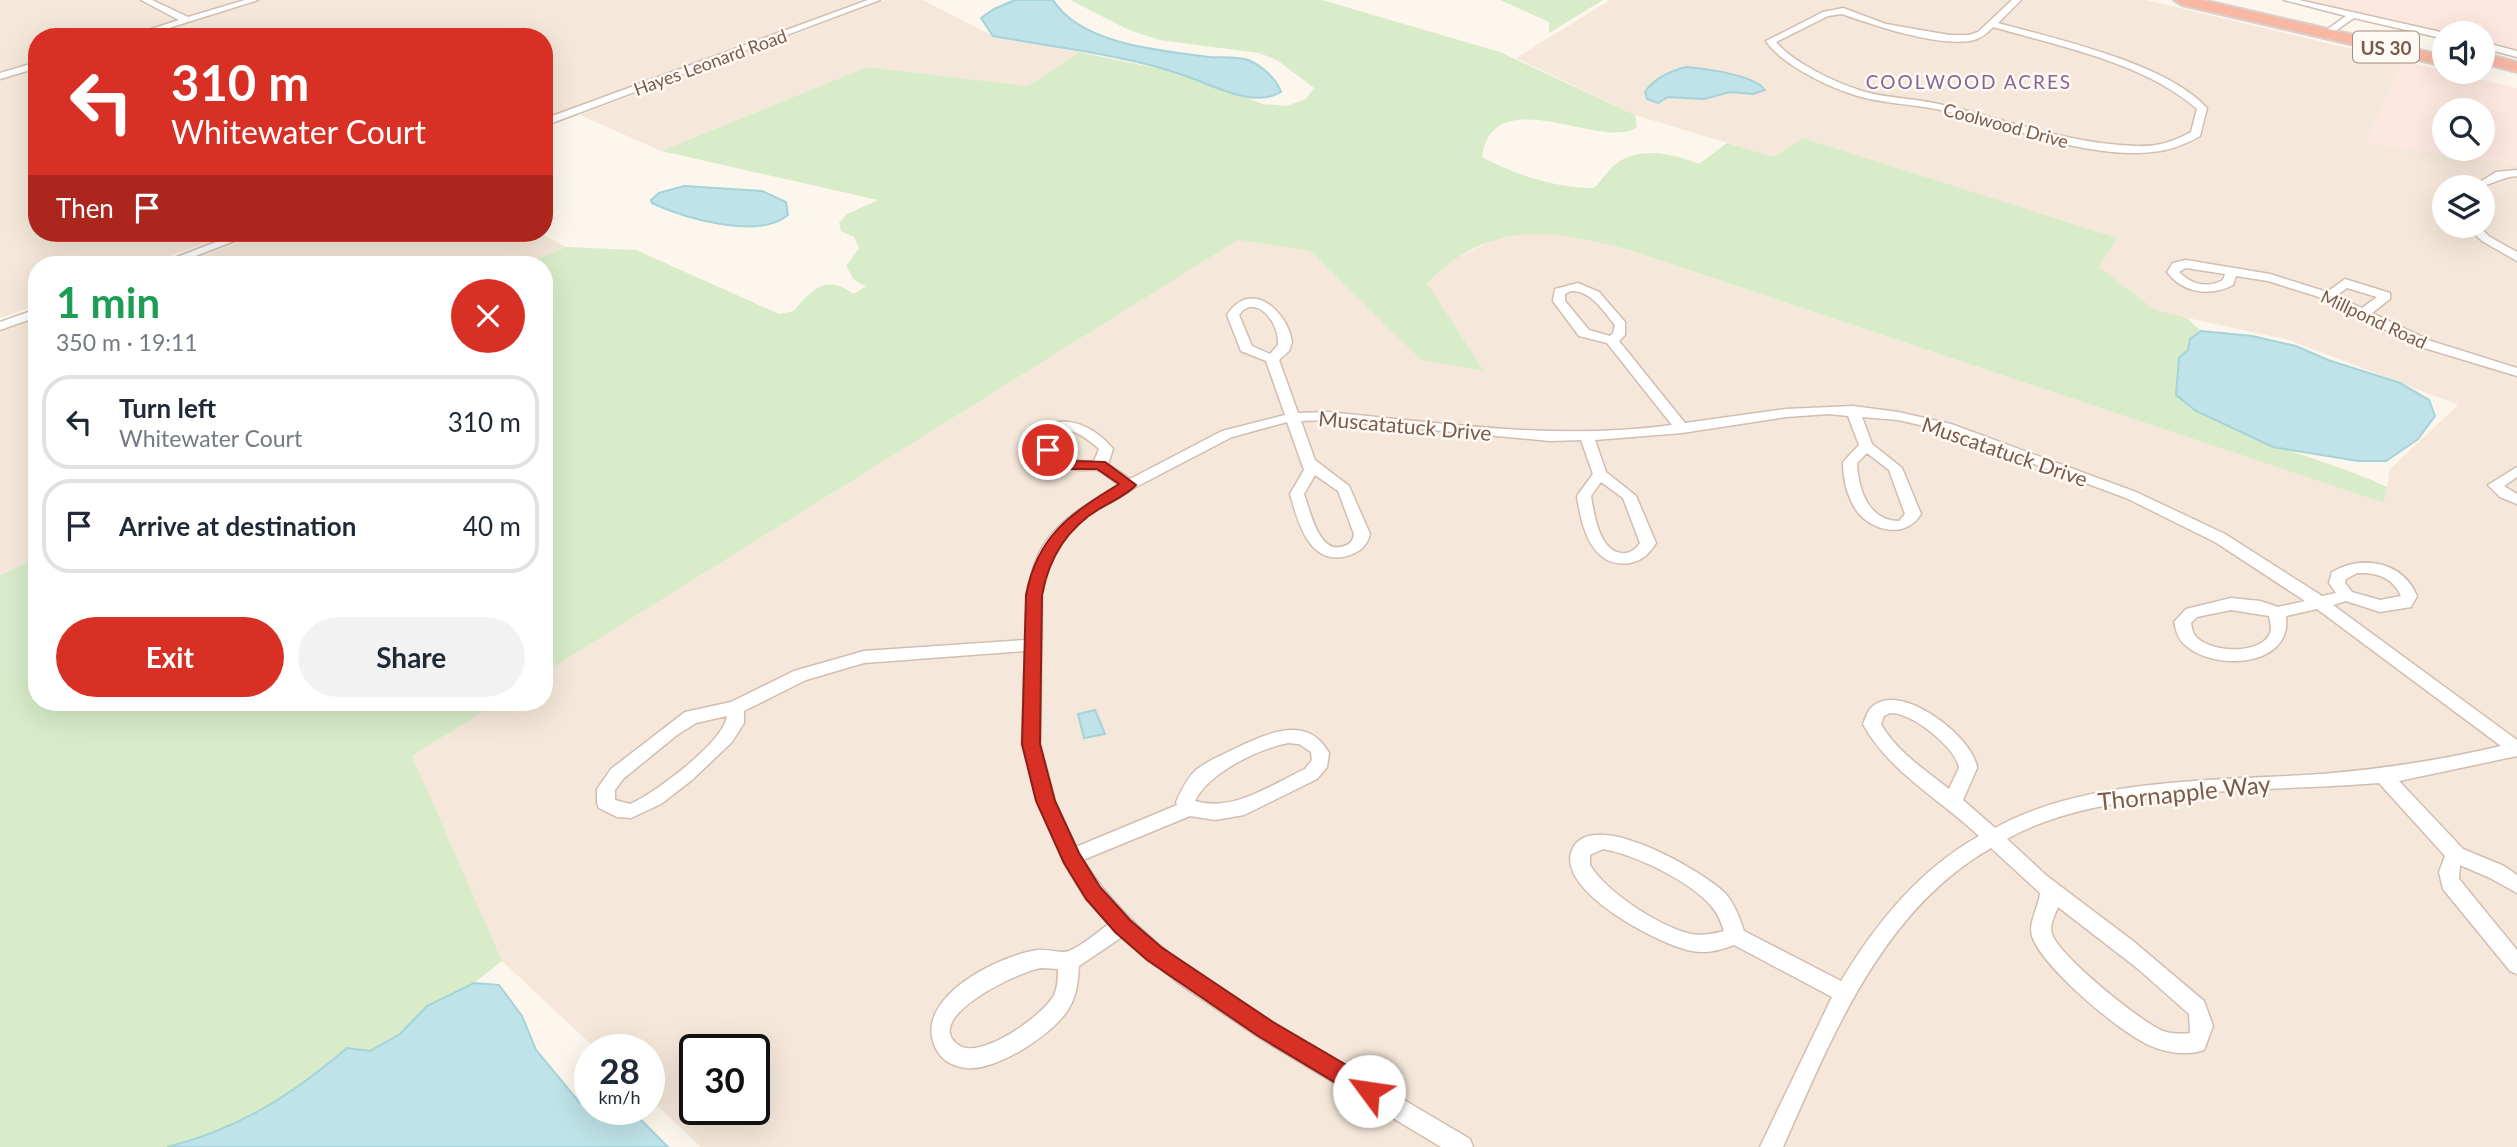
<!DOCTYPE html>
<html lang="en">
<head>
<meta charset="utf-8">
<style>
	:root { --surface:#fff; --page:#f2f2f3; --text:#1f2937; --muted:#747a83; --line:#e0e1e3; --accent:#d93025 }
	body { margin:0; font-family:Lato,sans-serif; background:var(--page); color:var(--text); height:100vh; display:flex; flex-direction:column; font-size:26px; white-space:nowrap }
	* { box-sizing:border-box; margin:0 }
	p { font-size:23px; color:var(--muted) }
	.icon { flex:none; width:38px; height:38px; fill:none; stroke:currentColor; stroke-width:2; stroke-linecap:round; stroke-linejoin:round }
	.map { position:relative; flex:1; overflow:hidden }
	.drawer { position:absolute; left:28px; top:256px; width:525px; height:455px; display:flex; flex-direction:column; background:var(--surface); border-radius:28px; box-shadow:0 7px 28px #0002 }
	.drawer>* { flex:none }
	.hud { position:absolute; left:28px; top:28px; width:525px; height:214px; border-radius:28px; box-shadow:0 7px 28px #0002; background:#d93025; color:#fff; overflow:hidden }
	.buttons { position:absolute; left:2432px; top:21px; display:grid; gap:14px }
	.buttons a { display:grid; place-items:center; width:63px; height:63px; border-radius:50%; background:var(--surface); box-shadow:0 7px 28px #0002; font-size:35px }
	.speed { position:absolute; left:574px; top:1034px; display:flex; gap:14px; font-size:35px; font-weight:700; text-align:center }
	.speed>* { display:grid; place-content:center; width:91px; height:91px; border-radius:50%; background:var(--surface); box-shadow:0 7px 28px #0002; line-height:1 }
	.speed small { font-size:18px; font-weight:400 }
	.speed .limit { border:4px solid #111; border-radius:10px; background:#fff; color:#111 }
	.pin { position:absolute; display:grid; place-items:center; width:60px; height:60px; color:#fff; margin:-30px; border:4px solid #fff; border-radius:50%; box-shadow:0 2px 7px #0007 }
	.me { position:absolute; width:77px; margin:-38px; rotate:301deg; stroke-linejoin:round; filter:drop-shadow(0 0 5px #0008) }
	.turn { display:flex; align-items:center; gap:24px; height:147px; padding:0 28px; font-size:32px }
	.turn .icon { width:91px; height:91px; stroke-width:2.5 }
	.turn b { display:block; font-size:49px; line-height:60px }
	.then { display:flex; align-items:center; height:66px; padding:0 28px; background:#0003; gap:14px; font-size:26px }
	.round { display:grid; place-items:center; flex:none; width:74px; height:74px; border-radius:37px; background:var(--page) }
	.summary { display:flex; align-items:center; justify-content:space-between; height:119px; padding:0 28px }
	h1 { font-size:42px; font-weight:700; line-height:52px; color:#1e9e55 }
	.action { display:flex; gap:14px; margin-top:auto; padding:14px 28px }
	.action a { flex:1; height:80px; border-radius:42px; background:var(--accent); color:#fff; font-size:28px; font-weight:700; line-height:80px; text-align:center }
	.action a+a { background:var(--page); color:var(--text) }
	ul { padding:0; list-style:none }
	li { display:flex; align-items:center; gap:21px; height:94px; margin:0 14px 10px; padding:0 14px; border:4px solid var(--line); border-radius:28px }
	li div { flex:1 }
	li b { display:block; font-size:26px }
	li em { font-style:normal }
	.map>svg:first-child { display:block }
</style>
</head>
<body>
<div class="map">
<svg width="2517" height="1147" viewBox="0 0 2517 1147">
	<rect width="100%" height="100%" fill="#fdf6ec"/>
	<!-- residential -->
	<g fill="#f5e8da" fill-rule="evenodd">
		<polygon points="0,0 867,0 544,118 544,37 37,37 37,233 233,233 147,264 37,264 37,305 0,318"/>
		<polygon points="885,0 923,0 993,36 1079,52 1028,86 867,67 661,151 580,115"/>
		<path d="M1610 0H2146L2403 61 2367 142 2517 165V1147H701L649 1098V1050H597L502 961 411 756 498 702H544V673L1238 240 1310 251 1421 360 1483 370 1427 283 1447 262 1496 239 1543 232 1585 238 1629 250 2384 503 2390 469 2458 405 2289 340 2155 311 2098 267 2116 239 1803 138 1774 157 1635 115 1516 58ZM2445 187H2483V226H2445ZM695 1050H754V1110H695Z"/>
		<polygon points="264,233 540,233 566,247 524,264 181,264"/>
		<polygon points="37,319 37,558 0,575 0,332"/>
	</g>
	<!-- commercial -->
	<g fill="#fde8e0" fill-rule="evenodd">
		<polygon points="2296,0 2517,0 2517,51 2483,43 2483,33 2445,33"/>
		<path d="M2403 61 2517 88V165L2367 142ZM2445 110H2483V149H2445Z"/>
	</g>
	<!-- green -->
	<g fill="#d8ecc9">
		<path d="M1070 0H1322L1500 52 1635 115 1637 127C1605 152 1492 78 1482 157 1514 175 1558 188 1594 188 1602 181 1608 169 1617 163 1641 146 1674 154 1699 164L1727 143 1774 157 1803 138 2117 238 2099 267 2155 310 2187 318 2201 331 2190 339 2176 395C2238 444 2317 454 2387 487L2384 503 1629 250C1552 229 1488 220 1427 283L1484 371 1421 360 1310 251 1238 240 544 673V264H524L566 247 636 250 779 314 794 311C812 288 826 274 854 294L866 286 854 280 846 266 859 248 854 237 841 231 839 223 847 214 878 200 661 151 867 67 1028 86 1079 52 1180 73 1263 104 1286 106 1306 99 1314 88 1277 60 1259 53 1159 40 1129 30Z"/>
		<polygon points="1500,0 1603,0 1549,33 1549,22"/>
		<polygon points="37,558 37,702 498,702 412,756 502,961 474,983 427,1006 400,1034 370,1051 347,1048 306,1083 259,1111 204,1138 167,1147 0,1147 0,575"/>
	</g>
	<!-- water -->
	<g fill="#bfe3e8" stroke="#a5d3da" stroke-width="2">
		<path d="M1015 0H1053C1081 45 1163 51 1210 57 1223 58 1235 56 1248 60 1261 65 1277 79 1281 92 1253 109 1211 84 1183 75 1126 55 1053 47 993 36L981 18 994 9Z"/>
		<path d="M1686 67C1706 69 1754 74 1765 90L1753 94 1730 92 1704 99 1668 97 1658 103 1647 99 1645 92C1654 78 1671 71 1686 67Z"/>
		<path d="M684 186 762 191 786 202 788 215C758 240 684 218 652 203L651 200 659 193Z"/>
		<polygon points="2201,331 2252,336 2296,346 2328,360 2400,383 2429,400 2435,416 2418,439 2386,461 2358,461 2273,447 2196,411 2176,395 2179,358 2188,350 2190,339"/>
		<polygon points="1095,710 1105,734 1084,738 1078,714"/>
		<path d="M474 983 499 985 522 1016 536 1050 580 1103 590 1101V1110H631L668 1147H167C237 1130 292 1095 347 1048L370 1051 400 1034 427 1006Z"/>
	</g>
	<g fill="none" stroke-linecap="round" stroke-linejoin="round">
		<!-- street casing -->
		<g stroke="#d1beb0" stroke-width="3">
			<g id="street">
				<polygon points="141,0 152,0 188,17 245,0 258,0 140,37 126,37 179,20"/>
				<polygon points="868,0 880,0 544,126 544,119"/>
				<path d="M2012 0H2021L1998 23C2056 39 2166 63 2207 108L2200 136C2178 148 2165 152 2139 153 2072 154 2006 125 1941 110 1909 103 1877 104 1846 92 1823 84 1779 62 1766 41L1823 12 1843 8 1886 24 1949 35H1969L1978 32ZM1842 14C1876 26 1935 46 1970 41 1980 39 1987 34 1993 27 2059 46 2145 63 2197 109L2191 132C2173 142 2157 147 2136 146 2069 144 2007 120 1943 105 1915 98 1886 99 1859 90 1834 82 1792 62 1776 42L1828 16Z"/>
				<polygon points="2284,0 2299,0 2445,33 2445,39 2354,18 2328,36 2323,33 2325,31 2346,16"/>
				<polygon points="2483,42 2517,51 2517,57 2483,48"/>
				<polygon points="37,62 37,68 0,79 0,73"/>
				<path d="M2517 170V176C2499 177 2488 188 2472 187L2496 172Z"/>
				<polygon points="2466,226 2478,226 2490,237 2517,252 2517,261 2482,241"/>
				<polygon points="239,233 255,233 175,264 159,264"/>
				<path d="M2186 260 2270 274 2327 292 2345 279 2390 293V299L2372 313 2431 341 2517 368V376L2421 347 2316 296 2268 281 2236 276 2233 285C2210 297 2183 293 2167 272L2173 263ZM2186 268 2225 274 2223 280C2207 289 2191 284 2179 272ZM2347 288 2377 297 2362 308 2336 296Z"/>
				<path d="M1578 283 1599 292 1625 322V335L1619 341 1685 423 1786 409 1853 406 1898 412 1951 424 2136 492 2225 534 2322 596 2336 593 2329 583 2332 572C2363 554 2403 562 2417 596L2411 607 2380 612 2346 601 2333 605 2517 740V756L2399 781 2463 849 2504 866 2517 875V893L2490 878 2460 865 2459 879 2517 950V974L2510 971 2443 889 2439 872 2445 856 2379 783C2270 792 2101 785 2007 839L2047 876 2133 941 2204 1001 2213 1026 2204 1050C2187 1056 2167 1053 2151 1046 2120 1033 2042 967 2032 936 2028 922 2039 907 2040 893L1991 848C1881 911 1832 1037 1783 1147H1760L1832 997 1734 945C1720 950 1707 954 1692 951 1660 945 1560 893 1571 853 1586 802 1704 872 1725 893 1734 903 1740 918 1744 931L1841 981C1876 923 1919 870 1979 836 1941 800 1889 772 1863 724 1865 719 1867 713 1870 709 1897 677 1975 738 1977 768L1963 800 1995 828C2086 777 2220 781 2322 774 2383 769 2441 760 2501 746L2317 609 2286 616C2293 669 2209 672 2182 642 2177 637 2176 629 2174 622L2186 609 2231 598 2260 601 2278 607 2305 601 2215 542 2126 498 1942 430 1898 420 1862 417 1872 444 1902 468 1921 514C1906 539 1872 532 1856 510 1847 496 1843 478 1843 462L1859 445 1848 416 1829 414 1786 417 1682 433 1595 440 1606 472 1636 496 1656 543C1649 554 1643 560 1630 563 1591 569 1581 525 1577 496L1593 474 1581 440 1550 441 1327 420 1301 421 1315 460 1349 486 1370 534C1367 547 1359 552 1347 556 1309 566 1298 522 1290 494L1304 470 1287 422 1232 437 1134 488 1087 516 1060 543 1046 572 1042 595 1040 744 1055 801 1076 847 1177 805 1176 802C1181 791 1187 778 1196 770 1207 761 1222 755 1234 749 1266 734 1307 713 1329 753L1327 767 1317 779 1244 815 1215 820 1190 816 1083 860C1137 946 1233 999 1318 1049 1369 1079 1419 1109 1470 1139L1473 1147H1441L1263 1040 1181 985 1122 937 1079 966C1078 981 1077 995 1069 1008 1055 1033 996 1072 966 1068 951 1066 939 1059 934 1044 916 996 999 956 1037 950 1047 949 1061 954 1069 951 1083 945 1096 933 1109 924L1086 899 1064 863 1037 801 1022 744 1025 651 864 663 806 680 744 711V723L732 742 692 780 661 804 631 818 617 817 599 808 597 803V789L611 769 685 712 731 702 794 671 864 651 1025 640C1027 549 1041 530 1119 485 1113 481 1106 475 1100 471 1093 468 1084 471 1077 470 1060 468 1035 455 1037 436 1058 408 1095 426 1113 449L1108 464 1130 479 1222 431 1285 415 1266 361 1241 351 1227 315C1250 278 1287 310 1292 342L1289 351 1279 360 1298 413 1327 412C1442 423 1557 441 1672 425L1607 343 1579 336 1553 301 1555 289ZM1571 291C1591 290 1604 312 1615 325L1613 333 1610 336 1589 330 1565 301V294ZM1249 307C1267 305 1279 329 1278 345L1270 354 1252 346 1239 315 1243 310ZM1060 429C1075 429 1088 439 1099 449L1094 461C1077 462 1057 459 1050 441L1055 432ZM1867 453 1889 470 1905 514 1899 521C1868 521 1858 488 1857 463ZM1315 475 1338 491 1354 534C1353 540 1351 544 1344 546 1319 556 1310 510 1304 494ZM1601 482 1623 498 1640 543C1635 550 1630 554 1621 553 1599 550 1594 514 1591 496ZM2357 573C2376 572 2393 577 2401 596L2380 600 2352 592 2345 583 2346 579ZM2231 610 2269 616C2270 622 2272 628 2270 633 2261 656 2206 653 2194 634 2192 631 2192 627 2191 623L2197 617ZM1890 713C1910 711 1957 748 1959 768L1949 789C1925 770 1896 751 1881 724L1884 716ZM727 716C724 742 654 794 630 804L615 800V790L623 779 677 735 696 723ZM1288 743 1299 744 1311 752 1312 760 1305 769C1269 786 1234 812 1195 801 1208 773 1258 749 1288 743ZM1603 849C1634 854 1692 882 1712 907 1718 914 1721 922 1724 931 1713 934 1702 936 1691 934 1660 927 1606 892 1590 865V855ZM2058 907 2137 968 2189 1014 2190 1033C2181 1034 2171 1034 2163 1031 2141 1022 2059 956 2052 934 2049 925 2055 915 2058 907ZM1042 968 1058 969C1058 977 1058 987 1054 995 1044 1015 982 1059 960 1046 917 1019 1021 970 1042 968Z"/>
				<polygon points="37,309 37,317 0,330 0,322"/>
				<polygon points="2517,467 2517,477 2504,486 2517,494 2517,504 2500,497 2488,485"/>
			</g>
		</g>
		<!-- highway casing -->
		<g stroke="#dad1cd" stroke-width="4">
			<g id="highway">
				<polygon points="2174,0 2202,0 2445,56 2445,66 2182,5"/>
				<polygon points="2483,53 2517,62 2517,72 2483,63"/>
			</g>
		</g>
		<!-- street -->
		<use href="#street" fill="#fff" fill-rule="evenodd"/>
		<!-- highway -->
		<use href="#highway" fill="#f7b7a3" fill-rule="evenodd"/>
	</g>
	<!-- route -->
	<path fill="#d93025" stroke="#8d1f18" stroke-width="2" d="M1048 446 1076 461 1105 462 1136 485C1127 495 1111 502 1099 509 1066 529 1049 558 1042 595L1040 744 1055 801 1079 853 1100 887 1130 920 1161 947 1273 1022 1377 1083 1380 1091 1377 1098 1369 1102 1361 1098 1258 1036 1147 960 1115 932 1086 899 1064 863 1036 801 1022 744 1026 595C1037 536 1070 514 1119 484L1097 469H1068L1043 454 1041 450Z"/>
	<g text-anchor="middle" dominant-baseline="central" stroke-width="5" stroke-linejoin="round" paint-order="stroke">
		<!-- far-street labels -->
		<g font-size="18" fill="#7a5c4d" stroke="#fffaf3">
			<text transform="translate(710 62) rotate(-20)">Hayes Leonard Road</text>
			<text transform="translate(2006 125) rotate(15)">Coolwood Drive</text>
			<text transform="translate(2374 319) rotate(25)">Millpond Road</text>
		</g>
		<!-- shield labels -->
		<rect fill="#fffaf3" stroke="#a28b7f" stroke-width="2" x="2353" y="31.5" width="66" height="31" rx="5"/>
		<g font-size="19" font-weight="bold" fill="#7a5c4d">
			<text x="2386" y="47">US 30</text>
		</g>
		<!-- far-neighbourhood labels -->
		<g font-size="19" letter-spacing="2" fill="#846695" stroke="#fffaf3">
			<text x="1969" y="81">COOLWOOD ACRES</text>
		</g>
		<!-- street labels -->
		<g font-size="21" fill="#7a5c4d" stroke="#fffaf3">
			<text transform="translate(1405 425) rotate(5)">Muscatatuck Drive</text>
			<text transform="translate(2005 451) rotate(19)">Muscatatuck Drive</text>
		</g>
		<!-- near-street labels -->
		<g font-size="24" fill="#7a5c4d" stroke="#fffaf3">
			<text transform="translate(2184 792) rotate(-6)">Thornapple Way</text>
		</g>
	</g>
</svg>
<div class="buttons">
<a><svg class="icon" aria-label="sound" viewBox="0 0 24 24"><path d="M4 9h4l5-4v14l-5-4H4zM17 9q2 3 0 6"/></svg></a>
<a><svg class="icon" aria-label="search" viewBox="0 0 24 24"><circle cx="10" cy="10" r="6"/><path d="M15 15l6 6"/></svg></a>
<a><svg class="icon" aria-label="layers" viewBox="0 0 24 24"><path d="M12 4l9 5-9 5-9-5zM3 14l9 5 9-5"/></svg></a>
</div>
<div class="speed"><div>28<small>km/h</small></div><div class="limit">30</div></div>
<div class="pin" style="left:1048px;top:450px;background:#d93025"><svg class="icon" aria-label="arrive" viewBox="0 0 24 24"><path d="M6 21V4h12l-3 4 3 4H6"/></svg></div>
<svg class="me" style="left:1369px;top:1091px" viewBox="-20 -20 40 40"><circle r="19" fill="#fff"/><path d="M0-13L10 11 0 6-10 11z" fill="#d93025"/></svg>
<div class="hud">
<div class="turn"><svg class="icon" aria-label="left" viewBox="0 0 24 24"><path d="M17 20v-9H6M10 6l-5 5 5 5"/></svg><div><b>310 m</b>Whitewater Court</div></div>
<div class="then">Then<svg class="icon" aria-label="arrive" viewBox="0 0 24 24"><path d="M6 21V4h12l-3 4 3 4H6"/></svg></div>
</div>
<section class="drawer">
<div class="summary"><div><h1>1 min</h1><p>350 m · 19:11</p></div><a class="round" style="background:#d93025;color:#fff"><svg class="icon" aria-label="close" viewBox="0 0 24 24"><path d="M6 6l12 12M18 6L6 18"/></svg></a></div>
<ul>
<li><svg class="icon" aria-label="left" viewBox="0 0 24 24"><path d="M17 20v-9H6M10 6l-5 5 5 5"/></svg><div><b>Turn left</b><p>Whitewater Court</p></div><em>310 m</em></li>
<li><svg class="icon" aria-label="arrive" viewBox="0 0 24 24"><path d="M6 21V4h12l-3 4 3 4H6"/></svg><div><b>Arrive at destination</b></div><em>40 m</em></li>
</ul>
<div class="action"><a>Exit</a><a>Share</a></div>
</section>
</div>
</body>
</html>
